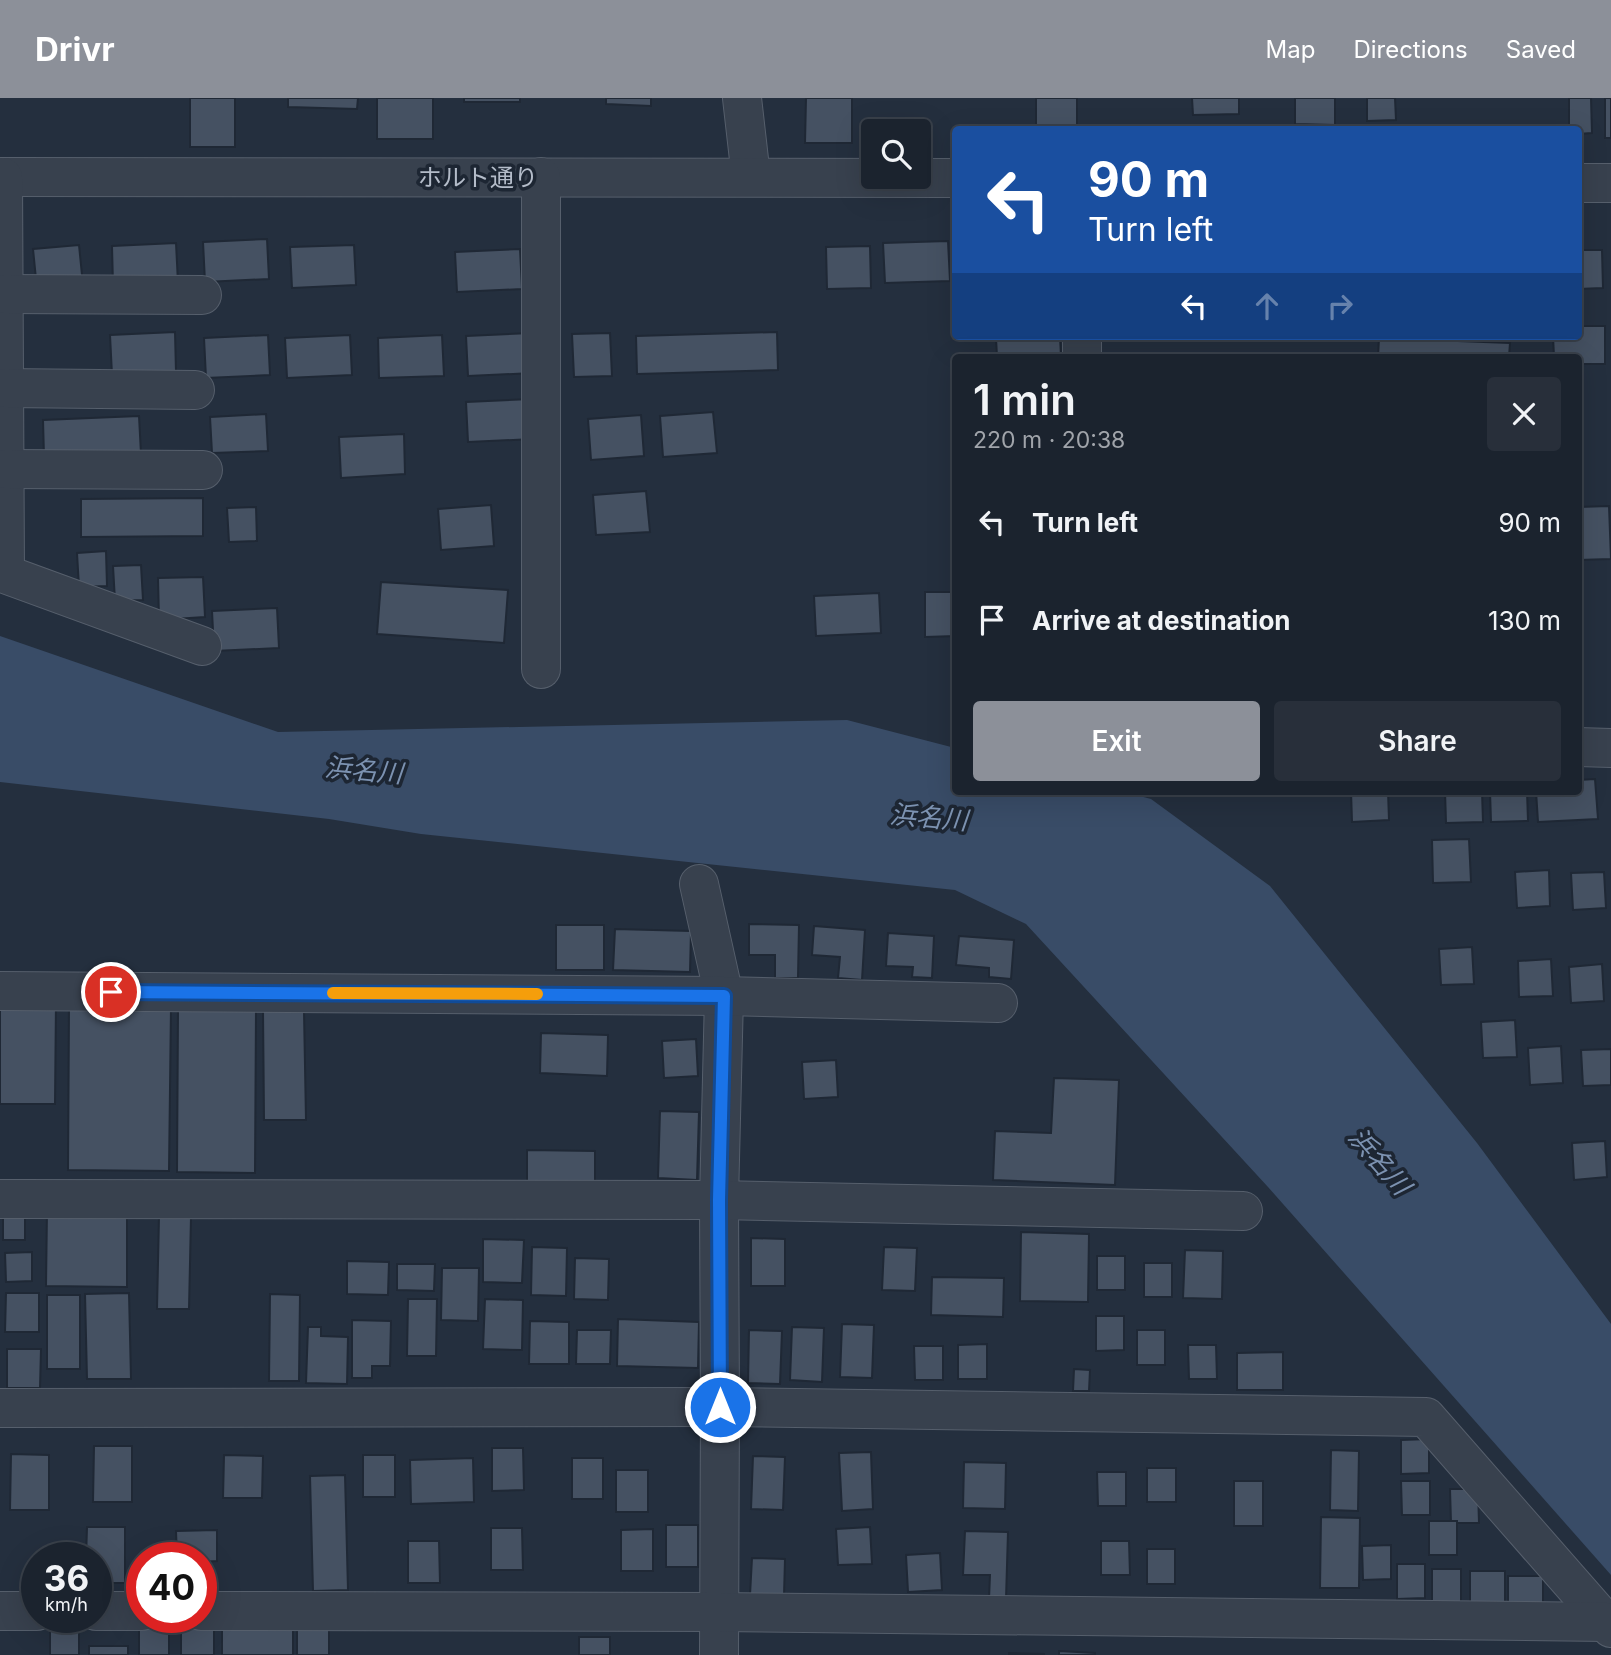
<!DOCTYPE html>
<html lang="en">
<head>
<meta charset="utf-8">
<style>
	:root { --surface:#1b232e; --page:#282f3a; --text:#f1f3f6; --muted:#a0a4aa; --line:#39404a; --accent:#8c9099 }
	body { margin:0; font-family:Inter,"Noto Sans JP",sans-serif; background:var(--page); color:var(--text); height:100vh; display:flex; flex-direction:column; font-size:26px; white-space:nowrap }
	* { box-sizing:border-box; margin:0 }
	p { font-size:23px; color:var(--muted) }
	.icon { flex:none; width:38px; height:38px; fill:none; stroke:currentColor; stroke-width:2; stroke-linecap:round; stroke-linejoin:round }
	.map { position:relative; flex:1; overflow:hidden }
	.panel { position:absolute; left:952px; top:256px; width:630px; height:441px; display:flex; flex-direction:column; background:var(--surface); border-radius:7px; box-shadow:0 7px 28px #0002,0 0 0 2px var(--line) }
	.panel>* { flex:none }
	.guide { position:absolute; left:952px; top:28px; width:630px; height:214px; border-radius:7px; box-shadow:0 7px 28px #0002,0 0 0 2px var(--line); background:#1a4fa0; color:#fff; overflow:hidden }
	.tools { position:absolute; left:861px; top:21px; display:grid; gap:14px }
	.tools a { display:grid; place-items:center; width:70px; height:70px; border-radius:7px; background:var(--surface); box-shadow:0 7px 28px #0002,0 0 0 2px var(--line); font-size:35px }
	.speed { position:absolute; left:21px; top:1444px; display:flex; gap:14px; font-size:35px; font-weight:700; text-align:center }
	.speed>* { display:grid; place-content:center; width:91px; height:91px; border-radius:50%; background:var(--surface); box-shadow:0 7px 28px #0002,0 0 0 2px var(--line); line-height:1 }
	.speed small { font-size:18px; font-weight:400 }
	.speed .limit { border:10px solid #d22; background:#fff; color:#111 }
	.pin { position:absolute; display:grid; place-items:center; width:60px; height:60px; color:#fff; margin:-30px; border:4px solid #fff; border-radius:50%; box-shadow:0 2px 7px #0007 }
	.me { position:absolute; width:77px; margin:-38px; rotate:0deg; stroke-linejoin:round; filter:drop-shadow(0 0 5px #0008) }
	.turn { display:flex; align-items:center; gap:24px; height:147px; padding:0 21px; font-size:32px }
	.turn .icon { width:91px; height:91px; stroke-width:2.5 }
	.turn b { display:block; font-size:49px; line-height:60px }
	.lanes { display:flex; align-items:center; height:66px; padding:0 21px; background:#0003; justify-content:center; gap:35px; direction:ltr }
	.lanes .off { opacity:.35 }
	.round { display:grid; place-items:center; flex:none; width:74px; height:74px; border-radius:7px; background:var(--page) }
	.summary { display:flex; align-items:center; justify-content:space-between; height:119px; padding:0 21px }
	h1 { font-size:42px; font-weight:600; line-height:52px }
	.primary-button { display:flex; gap:14px; margin-top:auto; padding:14px 21px }
	.primary-button a { flex:1; height:80px; border-radius:7px; background:var(--accent); color:#fff; font-size:28px; font-weight:600; line-height:80px; text-align:center }
	.primary-button a+a { background:var(--page); color:var(--text) }
	ul { padding:0; list-style:none }
	li { display:flex; align-items:center; gap:21px; height:98px; padding:0 21px }
	li div { flex:1 }
	li b { display:block; font-size:26px }
	li em { font-style:normal }
	header { display:flex; align-items:center; gap:42px; box-sizing:border-box; height:98px; padding:0 35px; background:var(--accent); color:#fff }
	header strong { font-size:33px }
	nav { display:flex; gap:38px; margin-inline-start:auto; font-size:24px }
	.map>svg:first-child { display:block }
</style>
</head>
<body>
<header>
<strong>Drivr</strong>
<nav><a>Map</a><a>Directions</a><a>Saved</a></nav>
</header>
<div class="map">
<svg width="1611" height="1557" viewBox="0 0 1611 1557">
	<rect width="100%" height="100%" fill="#242f3e"/>
	<!-- water -->
	<polygon fill="#394c67" points="0,538 278,634 847,622 955,650 956,693 1121,693 1151,701 1270,788 1477,1045 1611,1226 1611,1477 1268,1089 1026,826 955,792 421,736 329,721 0,684"/>
	<!-- building -->
	<g fill="#455162" stroke="#1f2835" stroke-width="2">
		<rect x="190" y="0" width="45" height="49"/>
		<polygon points="288,0 358,0 357,11 288,9"/>
		<rect x="377" y="0" width="56" height="41"/>
		<rect x="464" y="0" width="56" height="4"/>
		<polygon points="606,0 651,0 651,8 606,6"/>
		<polygon points="806,0 852,0 852,45 805,45"/>
		<rect x="1036" y="0" width="41" height="32"/>
		<polygon points="1192,0 1239,0 1239,16 1193,17"/>
		<polygon points="1295,0 1335,0 1335,27 1295,26"/>
		<polygon points="1367,0 1395,0 1396,22 1367,23"/>
		<polygon points="1569,0 1591,0 1592,35 1578,36 1578,32 1569,32"/>
		<rect x="1605" y="0" width="6" height="40"/>
		<polygon points="267,141 269,181 205,184 203,144"/>
		<polygon points="948,143 950,183 885,185 883,145"/>
		<polygon points="176,145 178,185 113,188 112,148"/>
		<polygon points="79,147 83,187 37,191 33,151"/>
		<polygon points="354,147 356,187 292,190 290,149"/>
		<polygon points="870,148 871,190 827,191 826,149"/>
		<polygon points="520,151 522,191 457,194 455,154"/>
		<polygon points="1578,152 1602,152 1603,190 1578,191"/>
		<polygon points="1578,228 1605,228 1605,266 1578,266 1578,259 1554,259 1553,238 1578,238"/>
		<polygon points="175,234 176,274 112,277 110,237"/>
		<polygon points="777,234 778,272 637,276 636,238"/>
		<polygon points="531,235 533,275 468,278 466,238"/>
		<polygon points="610,235 612,278 574,279 572,236"/>
		<polygon points="268,237 270,277 206,280 204,240"/>
		<polygon points="350,237 352,277 287,280 285,240"/>
		<polygon points="442,237 444,278 379,280 378,240"/>
		<polygon points="1060,238 1061,259 997,259 996,240"/>
		<polygon points="1379,240 1510,245 1509,259 1378,259"/>
		<polygon points="531,301 533,341 468,344 466,304"/>
		<polygon points="713,314 717,355 663,359 660,318"/>
		<polygon points="266,316 268,353 212,355 210,319"/>
		<polygon points="641,317 644,358 591,362 588,321"/>
		<polygon points="139,318 141,356 44,359 43,322"/>
		<polygon points="404,336 405,376 341,380 339,339"/>
		<polygon points="646,393 650,434 596,437 593,397"/>
		<polygon points="203,400 203,438 81,439 81,401"/>
		<polygon points="491,407 494,448 441,452 438,411"/>
		<polygon points="1609,408 1611,461 1578,462 1578,409"/>
		<polygon points="256,409 257,443 229,444 227,410"/>
		<polygon points="106,453 107,488 79,489 77,455"/>
		<polygon points="141,467 143,502 115,503 113,468"/>
		<polygon points="203,479 205,519 159,522 158,480"/>
		<polygon points="381,484 508,492 504,545 377,536"/>
		<polygon points="925,494 956,494 956,538 925,539"/>
		<polygon points="879,495 881,535 816,538 814,498"/>
		<polygon points="277,510 279,550 214,553 212,513"/>
		<polygon points="1595,681 1598,721 1538,724 1536,693 1578,693 1578,682"/>
		<polygon points="1351,693 1388,693 1389,722 1352,724"/>
		<polygon points="1445,693 1482,693 1483,724 1446,725"/>
		<polygon points="1490,693 1527,693 1528,723 1491,724"/>
		<polygon points="1469,741 1471,784 1433,785 1432,742"/>
		<polygon points="1549,772 1550,808 1517,810 1515,774"/>
		<polygon points="1604,774 1606,810 1573,812 1571,775"/>
		<polygon points="749,826 799,827 798,880 775,880 775,857 749,857"/>
		<rect x="556" y="827" width="48" height="45"/>
		<polygon points="814,828 865,832 862,882 838,880 840,859 812,857"/>
		<polygon points="615,831 691,833 690,874 613,872"/>
		<polygon points="888,835 934,838 932,880 912,879 913,869 886,868"/>
		<polygon points="959,838 1014,842 1011,881 989,879 989,870 956,867"/>
		<polygon points="1472,849 1474,886 1441,887 1439,851"/>
		<polygon points="1551,861 1553,898 1519,899 1518,863"/>
		<polygon points="1602,866 1604,903 1571,905 1569,869"/>
		<polygon points="0,903 56,904 55,1006 0,1006"/>
		<polygon points="69,909 171,909 169,1073 68,1072"/>
		<polygon points="178,912 256,912 255,1075 177,1074"/>
		<polygon points="263,913 304,913 306,1022 264,1022"/>
		<polygon points="1515,922 1517,959 1483,960 1481,924"/>
		<polygon points="541,935 608,937 607,978 540,975"/>
		<polygon points="696,941 698,978 664,980 662,943"/>
		<polygon points="1561,948 1563,985 1530,987 1528,950"/>
		<polygon points="1611,951 1611,987 1583,988 1581,952"/>
		<polygon points="836,962 838,999 804,1001 802,964"/>
		<polygon points="1054,980 1119,982 1115,1087 993,1082 995,1033 1051,1035"/>
		<polygon points="660,1013 699,1014 697,1082 658,1080"/>
		<polygon points="1605,1043 1607,1079 1574,1082 1572,1045"/>
		<polygon points="527,1052 595,1053 595,1086 527,1085"/>
		<polygon points="47,1111 127,1111 127,1189 46,1188"/>
		<rect x="3" y="1112" width="22" height="30"/>
		<polygon points="159,1118 191,1119 189,1211 157,1211"/>
		<polygon points="1021,1134 1089,1136 1088,1204 1020,1203"/>
		<polygon points="751,1140 785,1141 785,1188 751,1188"/>
		<polygon points="483,1141 524,1142 522,1185 483,1184"/>
		<polygon points="532,1149 567,1150 566,1198 531,1197"/>
		<polygon points="884,1149 917,1150 915,1193 882,1192"/>
		<polygon points="1185,1152 1223,1153 1222,1201 1183,1200"/>
		<polygon points="32,1154 32,1183 6,1184 5,1155"/>
		<rect x="1097" y="1158" width="28" height="34"/>
		<polygon points="575,1160 609,1161 608,1202 574,1201"/>
		<polygon points="347,1163 389,1164 388,1197 347,1196"/>
		<rect x="1144" y="1165" width="28" height="34"/>
		<polygon points="397,1166 435,1166 434,1193 397,1192"/>
		<polygon points="442,1170 479,1170 478,1223 441,1222"/>
		<polygon points="932,1179 1004,1180 1003,1219 931,1217"/>
		<polygon points="6,1195 39,1195 39,1234 5,1234"/>
		<polygon points="129,1195 131,1281 87,1281 85,1196"/>
		<polygon points="270,1196 300,1197 299,1283 269,1283"/>
		<rect x="47" y="1197" width="33" height="74"/>
		<polygon points="408,1201 437,1201 436,1258 407,1258"/>
		<polygon points="485,1201 523,1202 522,1252 483,1251"/>
		<polygon points="1096,1218 1124,1218 1124,1252 1096,1253"/>
		<polygon points="618,1221 699,1224 698,1270 617,1268"/>
		<polygon points="352,1222 391,1223 390,1268 372,1268 372,1280 352,1280"/>
		<polygon points="530,1223 569,1224 569,1266 529,1266"/>
		<polygon points="842,1226 874,1227 872,1280 840,1279"/>
		<polygon points="308,1229 321,1229 321,1238 348,1239 347,1286 306,1285"/>
		<polygon points="792,1229 824,1230 822,1284 790,1282"/>
		<polygon points="577,1232 611,1232 610,1266 576,1266"/>
		<polygon points="749,1232 782,1233 780,1286 748,1285"/>
		<rect x="1137" y="1232" width="28" height="35"/>
		<polygon points="987,1246 987,1281 958,1281 958,1247"/>
		<polygon points="1188,1247 1216,1247 1217,1281 1189,1281"/>
		<polygon points="914,1248 943,1248 943,1282 915,1282"/>
		<polygon points="7,1251 41,1251 40,1290 7,1290"/>
		<polygon points="1283,1254 1283,1292 1237,1292 1237,1255"/>
		<polygon points="1074,1271 1090,1272 1089,1293 1073,1293"/>
		<polygon points="1429,1341 1429,1375 1401,1376 1401,1342"/>
		<polygon points="94,1348 132,1348 132,1404 93,1404"/>
		<polygon points="492,1350 523,1350 524,1392 492,1393"/>
		<polygon points="1331,1352 1359,1353 1358,1413 1330,1412"/>
		<polygon points="871,1354 873,1411 842,1413 839,1355"/>
		<polygon points="11,1356 49,1357 49,1412 10,1412"/>
		<polygon points="224,1357 263,1358 262,1400 223,1400"/>
		<rect x="363" y="1357" width="32" height="42"/>
		<polygon points="753,1358 785,1359 783,1412 751,1411"/>
		<polygon points="473,1360 474,1404 411,1406 410,1362"/>
		<rect x="572" y="1360" width="31" height="41"/>
		<polygon points="964,1364 1006,1365 1005,1411 963,1410"/>
		<rect x="1147" y="1370" width="29" height="34"/>
		<rect x="616" y="1372" width="32" height="42"/>
		<polygon points="1097,1374 1126,1374 1126,1408 1098,1408"/>
		<polygon points="345,1377 348,1492 313,1493 310,1378"/>
		<rect x="1234" y="1383" width="29" height="45"/>
		<polygon points="1401,1383 1430,1383 1430,1417 1402,1417"/>
		<polygon points="1450,1391 1478,1391 1479,1425 1451,1425"/>
		<polygon points="1321,1419 1360,1420 1359,1490 1320,1490"/>
		<rect x="1429" y="1423" width="28" height="34"/>
		<rect x="666" y="1427" width="32" height="42"/>
		<polygon points="87,1429 125,1429 125,1485 96,1485 96,1460 86,1460"/>
		<polygon points="870,1429 872,1466 838,1467 836,1431"/>
		<polygon points="491,1430 522,1430 523,1472 491,1472"/>
		<polygon points="653,1431 653,1473 621,1473 621,1432"/>
		<polygon points="217,1432 217,1463 201,1464 201,1460 177,1460 176,1433"/>
		<polygon points="965,1433 1008,1434 1006,1501 989,1501 990,1477 963,1477"/>
		<polygon points="408,1443 439,1443 440,1485 408,1485"/>
		<polygon points="1101,1443 1129,1443 1130,1477 1101,1477"/>
		<polygon points="1391,1447 1391,1481 1363,1482 1362,1448"/>
		<rect x="1147" y="1451" width="28" height="35"/>
		<polygon points="940,1455 942,1492 908,1494 906,1457"/>
		<polygon points="752,1460 785,1461 784,1498 750,1497"/>
		<polygon points="1397,1466 1425,1466 1425,1500 1397,1501"/>
		<rect x="1432" y="1471" width="29" height="35"/>
		<rect x="1470" y="1473" width="35" height="34"/>
		<rect x="1508" y="1478" width="35" height="34"/>
		<polygon points="293,1521 293,1557 222,1557 222,1522"/>
		<rect x="181" y="1522" width="33" height="35"/>
		<rect x="50" y="1523" width="29" height="34"/>
		<rect x="139" y="1526" width="30" height="31"/>
		<polygon points="329,1530 329,1557 297,1557 297,1531"/>
		<rect x="579" y="1539" width="31" height="18"/>
		<rect x="89" y="1548" width="39" height="9"/>
		<polygon points="1059,1553 1095,1555 1095,1557 1059,1557"/>
		<polygon points="1009,1555 1044,1556 1044,1557 1009,1557"/>
	</g>
	<g fill="none" stroke-linecap="round" stroke-linejoin="round">
		<!-- minor casing -->
		<g stroke="#565f6c" stroke-width="40">
			<g id="minor">
				<polyline points="742,0 751,79"/>
				<polyline points="0,79 956,80"/>
				<polyline points="3,79 5,476 202,548"/>
				<polyline points="541,79 541,571"/>
				<polyline points="1578,85 1611,85"/>
				<polyline points="4,196 202,197"/>
				<polyline points="1082,238 1082,259"/>
				<polyline points="5,290 195,292"/>
				<polyline points="5,371 203,372"/>
				<polyline points="1578,649 1611,650"/>
				<polyline points="699,786 724,898 719,1102 720,1309 719,1557"/>
				<polyline points="0,893 724,898 998,905"/>
				<polyline points="0,1101 719,1102 1243,1113"/>
				<polyline points="0,1310 720,1309 1426,1319 1611,1530"/>
				<polyline points="0,1513 37,1513"/>
				<polyline points="96,1513 142,1513"/>
				<polyline points="201,1513 718,1514 1607,1524"/>
			</g>
		</g>
		<!-- minor -->
		<use href="#minor" stroke="#38414e" stroke-width="38"/>
	</g>
	<g fill="none" stroke-linecap="round" stroke-linejoin="round">
		<!-- route casing -->
		<g stroke="#114b97" stroke-width="18">
			<polyline id="route" points="111,894 724,898 719,1102 720,1309"/>
		</g>
		<!-- route -->
		<use href="#route" stroke="#1a73e8" stroke-width="12"/>
		<!-- slow -->
		<polyline stroke="#f59e0b" stroke-width="12" points="333,895 537,896"/>
	</g>
	<g text-anchor="middle" dominant-baseline="central" stroke-width="7" stroke-linejoin="round" paint-order="stroke">
		<!-- street labels -->
		<g font-size="24" fill="#b4bcc9" stroke="#1d2633">
			<text x="478" y="79">ホルト通り</text>
		</g>
		<!-- water labels -->
		<g font-size="26" font-style="italic" fill="#7c92b1" stroke="#1d2633">
			<text transform="translate(364 672) rotate(5)">浜名川</text>
			<text transform="translate(929 719) rotate(5)">浜名川</text>
			<text transform="translate(1380 1063) rotate(49)">浜名川</text>
		</g>
	</g>
</svg>
<div class="tools">
<a><svg class="icon" aria-label="search" viewBox="0 0 24 24"><circle cx="10" cy="10" r="6"/><path d="M15 15l6 6"/></svg></a>
</div>
<div class="speed"><div>36<small>km/h</small></div><div class="limit">40</div></div>
<div class="pin" style="left:111px;top:894px;background:#d93025"><svg class="icon" aria-label="arrive" viewBox="0 0 24 24"><path d="M6 21V4h12l-3 4 3 4H6"/></svg></div>
<svg class="me" style="left:720px;top:1309px" viewBox="-20 -20 40 40"><circle r="17" fill="#1a73e8" stroke="#fff" stroke-width="3"/><path d="M0-11L8 9 0 5-8 9z" fill="#fff"/></svg>
<div class="guide">
<div class="turn"><svg class="icon" aria-label="left" viewBox="0 0 24 24"><path d="M17 20v-9H6M10 6l-5 5 5 5"/></svg><div><b>90 m</b>Turn left</div></div>
<div class="lanes"><svg class="icon" aria-label="left" viewBox="0 0 24 24"><path d="M17 20v-9H6M10 6l-5 5 5 5"/></svg><svg class="icon off" aria-label="ahead" viewBox="0 0 24 24"><path d="M12 20V5M6 11l6-6 6 6"/></svg><svg class="icon off" aria-label="right" viewBox="0 0 24 24"><path d="M7 20v-9h11M14 6l5 5-5 5"/></svg></div>
</div>
<section class="panel">
<div class="summary"><div><h1>1 min</h1><p>220 m · 20:38</p></div><a class="round"><svg class="icon" aria-label="close" viewBox="0 0 24 24"><path d="M6 6l12 12M18 6L6 18"/></svg></a></div>
<ul>
<li><svg class="icon" aria-label="left" viewBox="0 0 24 24"><path d="M17 20v-9H6M10 6l-5 5 5 5"/></svg><div><b>Turn left</b></div><em>90 m</em></li>
<li><svg class="icon" aria-label="arrive" viewBox="0 0 24 24"><path d="M6 21V4h12l-3 4 3 4H6"/></svg><div><b>Arrive at destination</b></div><em>130 m</em></li>
</ul>
<div class="primary-button"><a>Exit</a><a>Share</a></div>
</section>
</div>
</body>
</html>
